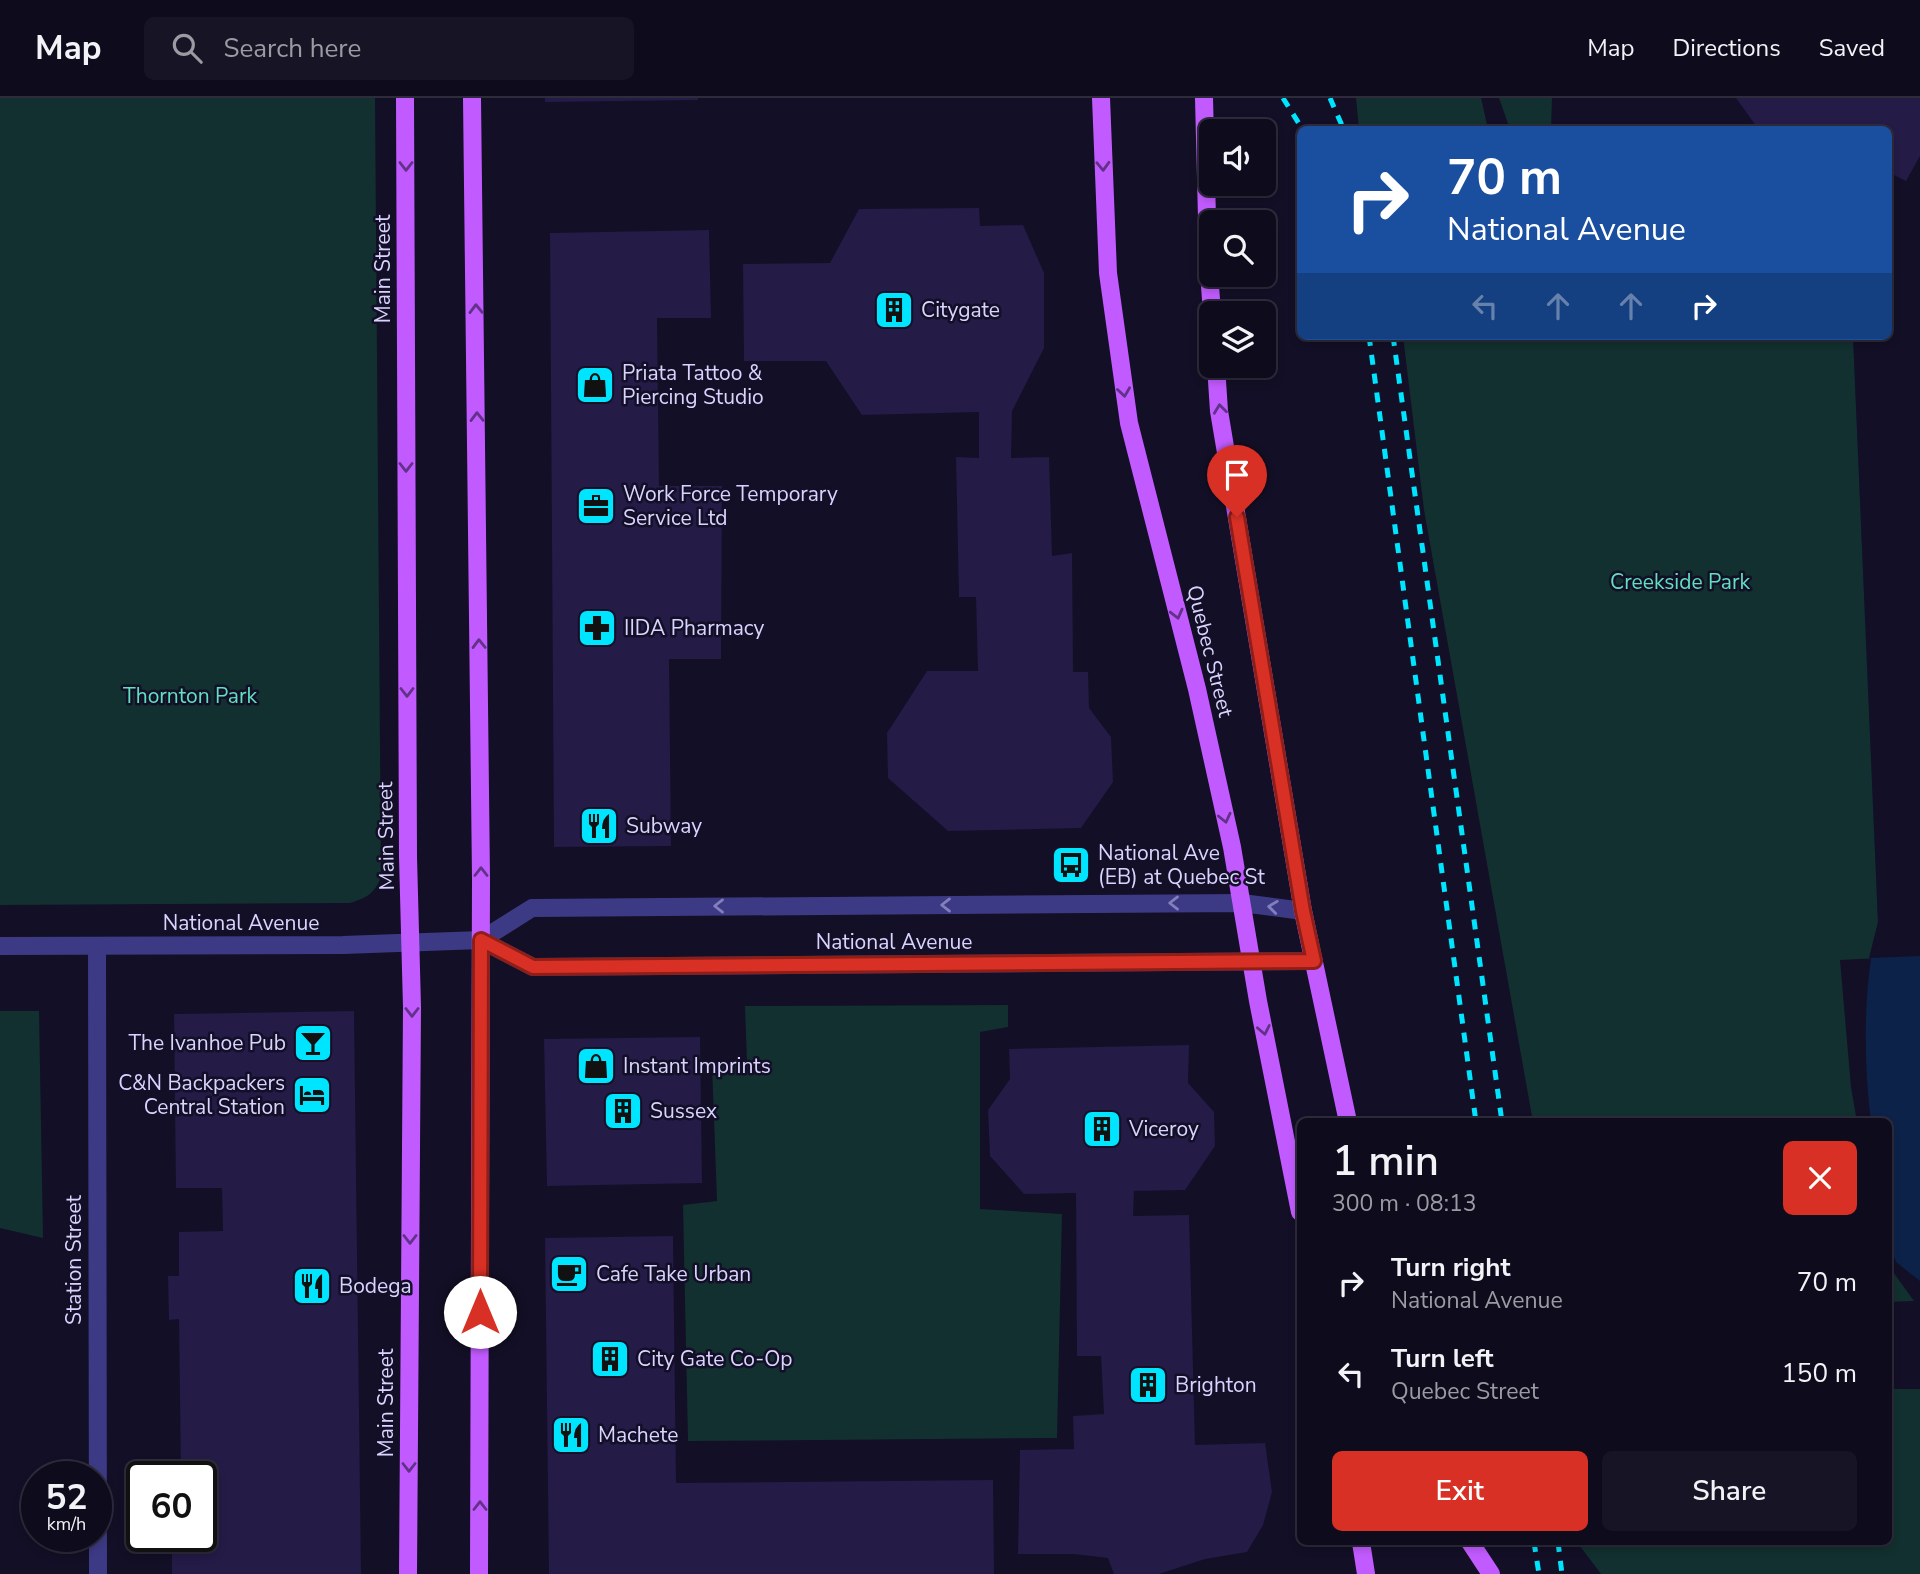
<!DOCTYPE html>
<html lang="en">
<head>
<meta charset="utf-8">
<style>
	:root { --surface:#0e0b1c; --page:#171425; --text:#f1f3f6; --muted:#9b9ba3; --line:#2e2b3b; --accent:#d93025 }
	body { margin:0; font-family:"Nunito Sans",sans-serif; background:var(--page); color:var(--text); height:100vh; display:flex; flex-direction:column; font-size:26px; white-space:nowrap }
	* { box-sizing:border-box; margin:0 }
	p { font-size:23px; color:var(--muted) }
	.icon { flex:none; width:38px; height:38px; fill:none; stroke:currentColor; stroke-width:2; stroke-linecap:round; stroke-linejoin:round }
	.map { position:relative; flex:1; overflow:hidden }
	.sheet { position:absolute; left:1297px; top:1020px; width:595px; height:427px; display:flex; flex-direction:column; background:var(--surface); border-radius:10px; box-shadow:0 4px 10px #0003,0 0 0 2px var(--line) }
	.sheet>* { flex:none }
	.guide { position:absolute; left:1297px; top:28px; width:595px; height:214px; border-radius:10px; box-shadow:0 4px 10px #0003,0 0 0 2px var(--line); background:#1a4fa0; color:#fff; overflow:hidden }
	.buttons { position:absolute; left:1199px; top:21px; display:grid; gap:14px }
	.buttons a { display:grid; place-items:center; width:77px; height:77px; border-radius:10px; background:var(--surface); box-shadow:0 4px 10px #0003,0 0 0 2px var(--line); font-size:35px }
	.speed { position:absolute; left:21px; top:1363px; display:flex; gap:14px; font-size:35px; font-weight:700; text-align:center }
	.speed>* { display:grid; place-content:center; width:91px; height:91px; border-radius:50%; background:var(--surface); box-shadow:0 4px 10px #0003,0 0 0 2px var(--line); line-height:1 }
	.speed small { font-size:18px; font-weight:400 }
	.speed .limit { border:4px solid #111; border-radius:10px; background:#fff; color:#111 }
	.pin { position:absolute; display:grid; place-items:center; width:60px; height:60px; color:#fff; margin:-72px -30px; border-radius:50% 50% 50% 0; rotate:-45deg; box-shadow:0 0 7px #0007 }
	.pin .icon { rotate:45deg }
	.me { position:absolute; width:77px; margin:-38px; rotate:0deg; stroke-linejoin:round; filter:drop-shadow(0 0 5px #0008) }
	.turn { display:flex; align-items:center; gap:24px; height:147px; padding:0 35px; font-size:32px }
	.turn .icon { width:91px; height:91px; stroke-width:2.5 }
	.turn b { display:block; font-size:49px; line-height:60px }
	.lanes { display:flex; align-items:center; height:66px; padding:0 35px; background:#0003; justify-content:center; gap:35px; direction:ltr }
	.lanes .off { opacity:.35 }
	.round { display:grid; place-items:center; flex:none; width:74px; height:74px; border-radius:10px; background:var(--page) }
	.summary { display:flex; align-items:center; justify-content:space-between; height:119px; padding:0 35px }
	h1 { font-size:42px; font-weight:600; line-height:52px }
	.action { display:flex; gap:14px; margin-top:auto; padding:14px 35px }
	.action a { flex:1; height:80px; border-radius:10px; background:var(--accent); color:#fff; font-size:28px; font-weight:600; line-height:80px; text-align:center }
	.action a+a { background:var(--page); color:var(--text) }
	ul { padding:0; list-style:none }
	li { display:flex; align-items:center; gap:21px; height:91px; padding:0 35px }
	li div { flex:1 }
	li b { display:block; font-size:26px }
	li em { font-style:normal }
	header { display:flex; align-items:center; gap:42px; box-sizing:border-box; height:98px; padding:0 35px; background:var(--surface); border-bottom:2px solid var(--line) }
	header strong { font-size:33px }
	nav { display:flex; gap:38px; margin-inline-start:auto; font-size:24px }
	.search { width:490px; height:63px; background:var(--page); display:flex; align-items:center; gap:18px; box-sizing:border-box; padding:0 24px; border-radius:10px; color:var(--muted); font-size:26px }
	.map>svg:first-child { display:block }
</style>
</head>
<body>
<header>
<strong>Map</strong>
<div class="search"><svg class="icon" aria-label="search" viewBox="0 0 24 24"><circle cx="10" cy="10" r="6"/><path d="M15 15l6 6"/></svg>Search here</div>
<nav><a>Map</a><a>Directions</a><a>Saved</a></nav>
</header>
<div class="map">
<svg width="1920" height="1476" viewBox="0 0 1920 1476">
	<rect width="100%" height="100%" fill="#130f26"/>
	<!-- green -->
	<g fill="#12302f">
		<path d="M0 0H375L381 779C375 795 367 800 350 805L0 807Z"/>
		<polygon points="1356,0 1481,0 1488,31 1359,31"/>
		<polygon points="1499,0 1552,0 1551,31 1510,31"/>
		<polygon points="1403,238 1629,238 1633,242 1712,244 1718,238 1888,238 1920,858 1840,862 1851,989 1857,1024 1533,1024 1424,412"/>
		<polygon points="1008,907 1008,929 980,934 980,1111 1062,1116 1057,1340 688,1343 683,1107 717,1103 712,967 747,965 745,908"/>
		<polygon points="0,913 39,913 43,1140 0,1130"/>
		<polygon points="1888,1167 1914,1203 1888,1204"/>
		<polygon points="1888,1291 1920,1291 1920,1476 1601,1476 1577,1444 1888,1444"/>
	</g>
	<!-- water -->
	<path fill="#0c2248" d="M1920 0V1183L1896 1164 1888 1142V1024H1871C1863 960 1863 886 1878 824L1853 238H1888Z"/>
	<!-- pier -->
	<polygon fill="#130f26" points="1920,0 1920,858 1869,860 1878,824 1853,238 1888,238 1888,32"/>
	<!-- building -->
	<g fill="#241b47">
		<polygon points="545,0 698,0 698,2 545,4"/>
		<polygon points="1736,0 1920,0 1920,58 1906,83 1888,74 1888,32 1759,32"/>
		<polygon points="979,110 980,128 1023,127 1044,175 1044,250 1012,313 1011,360 1049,359 1052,458 1072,455 1073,574 1088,574 1089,610 1111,639 1113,684 1081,730 948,733 888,680 887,635 927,573 978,573 976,499 959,499 956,359 979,360 979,314 862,317 826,263 744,263 743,166 830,165 859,111"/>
		<polygon points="709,132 711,220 657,220 659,388 722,388 721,561 669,561 671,748 554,749 550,135"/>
		<polygon points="354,913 361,1476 172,1476 172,1438 201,1438 201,1379 181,1379 179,1221 169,1222 168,1178 179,1178 179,1134 223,1133 222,1090 176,1090 174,916"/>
		<polygon points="700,939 702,1085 547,1088 544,941"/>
		<polygon points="1189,947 1188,985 1214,1014 1215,1048 1185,1092 1134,1093 1133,1118 1189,1117 1195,1347 1265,1345 1272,1394 1263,1427 1247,1454 1205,1461 1159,1476 1114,1476 1108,1460 1074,1456 1018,1456 1020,1352 1074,1351 1073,1318 1104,1316 1101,1258 1077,1258 1076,1095 1024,1096 990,1058 988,1012 1010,981 1009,951"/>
		<polygon points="673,1138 676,1385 993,1382 994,1476 549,1476 545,1140"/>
	</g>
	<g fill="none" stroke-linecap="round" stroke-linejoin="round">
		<!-- minor -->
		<g stroke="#3d3a85" stroke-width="18">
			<polyline points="481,842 533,869 1314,863"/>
			<polyline points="0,848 343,847 481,842 532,810 1242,805 1303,813"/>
			<polyline points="97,848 98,1476"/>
		</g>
		<!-- major -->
		<g stroke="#c25bff" stroke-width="18">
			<polyline points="405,0 408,759 412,909 408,1476"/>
			<polyline points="472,0 481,780 479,1476"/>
			<polyline points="1101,0 1108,175 1129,325 1197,591 1232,749 1258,903 1300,1114"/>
			<polyline points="1204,0 1208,161 1212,215"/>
			<polyline points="1216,268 1219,313 1303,813 1348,1024"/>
			<polyline points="1361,1444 1366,1476"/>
			<polyline points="1470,1444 1491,1476"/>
		</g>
		<!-- rail -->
		<g stroke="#00e5ff" stroke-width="5" stroke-dasharray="10 9" stroke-linecap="butt">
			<polyline points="1283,0 1303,32"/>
			<polyline points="1330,0 1344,32"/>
			<polyline points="1369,238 1476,1024"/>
			<polyline points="1393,238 1502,1024"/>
			<polyline points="1534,1444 1539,1476"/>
			<polyline points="1558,1444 1562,1476"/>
		</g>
	</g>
	<!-- one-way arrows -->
	<defs><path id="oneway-chevron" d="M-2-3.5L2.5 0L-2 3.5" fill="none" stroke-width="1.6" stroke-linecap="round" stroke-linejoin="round" transform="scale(1.75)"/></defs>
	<g stroke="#623188">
		<use href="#oneway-chevron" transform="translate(406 68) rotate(90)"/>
		<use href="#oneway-chevron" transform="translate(1103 68) rotate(88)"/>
		<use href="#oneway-chevron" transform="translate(476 211) rotate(-91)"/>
		<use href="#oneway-chevron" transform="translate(1124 294) rotate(82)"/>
		<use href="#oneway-chevron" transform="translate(1220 311) rotate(-97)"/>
		<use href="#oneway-chevron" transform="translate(477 319) rotate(-91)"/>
		<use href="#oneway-chevron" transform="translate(406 369) rotate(90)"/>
		<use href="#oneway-chevron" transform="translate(1177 516) rotate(76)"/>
		<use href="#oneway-chevron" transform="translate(479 546) rotate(-91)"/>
		<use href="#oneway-chevron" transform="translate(407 594) rotate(90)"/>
		<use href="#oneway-chevron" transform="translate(1225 720) rotate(77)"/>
		<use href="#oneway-chevron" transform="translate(481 774) rotate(-90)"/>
		<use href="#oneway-chevron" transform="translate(412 914) rotate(90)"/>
		<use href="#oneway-chevron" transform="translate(1264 932) rotate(79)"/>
		<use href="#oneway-chevron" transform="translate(410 1141) rotate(90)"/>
		<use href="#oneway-chevron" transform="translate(409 1369) rotate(90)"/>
		<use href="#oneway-chevron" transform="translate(480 1408) rotate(-90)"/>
	</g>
	<g stroke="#837fbc">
		<use href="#oneway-chevron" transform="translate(1174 805) rotate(180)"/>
		<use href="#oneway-chevron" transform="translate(946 807) rotate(180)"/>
		<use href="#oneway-chevron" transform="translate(719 808) rotate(180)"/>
		<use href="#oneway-chevron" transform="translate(1273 809) rotate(-173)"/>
	</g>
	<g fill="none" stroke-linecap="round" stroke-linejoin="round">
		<!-- route casing -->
		<g stroke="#8d1f18" stroke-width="18">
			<polyline id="route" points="480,1214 481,842 533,869 1314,863 1303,813 1237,419"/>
		</g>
		<!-- route -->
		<use href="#route" stroke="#d93025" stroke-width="12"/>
	</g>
	<!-- icons -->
	<defs>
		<g id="building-square" transform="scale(2.0125)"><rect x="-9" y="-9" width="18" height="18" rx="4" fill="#00e5ff" stroke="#130f26"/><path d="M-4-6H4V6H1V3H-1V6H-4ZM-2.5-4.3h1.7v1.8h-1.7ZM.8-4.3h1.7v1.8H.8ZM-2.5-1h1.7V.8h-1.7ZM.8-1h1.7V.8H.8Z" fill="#111"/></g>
		<g id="shop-square" transform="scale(2.0125)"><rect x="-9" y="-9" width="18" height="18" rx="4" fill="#00e5ff" stroke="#130f26"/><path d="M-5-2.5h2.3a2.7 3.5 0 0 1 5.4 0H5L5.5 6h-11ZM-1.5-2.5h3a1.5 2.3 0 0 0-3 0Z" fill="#111"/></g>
		<g id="office-square" transform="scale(2.0125)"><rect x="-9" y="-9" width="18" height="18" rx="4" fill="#00e5ff" stroke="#130f26"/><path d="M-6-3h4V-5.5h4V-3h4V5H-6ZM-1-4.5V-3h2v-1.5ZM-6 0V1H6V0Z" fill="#111"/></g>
		<g id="pharmacy-square" transform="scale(2.0125)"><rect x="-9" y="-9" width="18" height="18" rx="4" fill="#00e5ff" stroke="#130f26"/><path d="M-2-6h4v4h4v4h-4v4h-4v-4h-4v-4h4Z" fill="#111"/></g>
		<g id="restaurant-square" transform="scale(2.0125)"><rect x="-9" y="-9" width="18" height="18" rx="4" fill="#00e5ff" stroke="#130f26"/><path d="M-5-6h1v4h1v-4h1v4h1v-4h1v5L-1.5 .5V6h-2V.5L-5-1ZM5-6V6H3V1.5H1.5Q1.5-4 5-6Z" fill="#111"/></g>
		<g id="bus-square" transform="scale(2.0125)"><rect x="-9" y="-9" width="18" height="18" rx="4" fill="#00e5ff" stroke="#130f26"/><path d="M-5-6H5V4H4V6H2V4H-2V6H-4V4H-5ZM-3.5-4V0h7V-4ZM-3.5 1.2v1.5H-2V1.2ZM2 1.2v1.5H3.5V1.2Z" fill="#111"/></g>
		<g id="bar-square" transform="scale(2.0125)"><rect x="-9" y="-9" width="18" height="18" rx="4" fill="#00e5ff" stroke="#130f26"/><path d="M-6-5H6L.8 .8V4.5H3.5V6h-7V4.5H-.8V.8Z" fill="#111"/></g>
		<g id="hotel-square" transform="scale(2.0125)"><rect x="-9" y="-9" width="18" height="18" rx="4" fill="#00e5ff" stroke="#130f26"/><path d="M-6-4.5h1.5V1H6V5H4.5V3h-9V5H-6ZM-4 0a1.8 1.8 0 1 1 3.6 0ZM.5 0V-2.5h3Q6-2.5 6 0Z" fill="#111"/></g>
		<g id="cafe-square" transform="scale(2.0125)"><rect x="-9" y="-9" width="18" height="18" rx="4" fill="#00e5ff" stroke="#130f26"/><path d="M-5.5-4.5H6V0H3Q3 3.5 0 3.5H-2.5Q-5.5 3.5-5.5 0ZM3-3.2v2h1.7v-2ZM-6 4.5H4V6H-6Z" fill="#111"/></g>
	</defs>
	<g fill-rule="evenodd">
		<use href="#building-square" x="894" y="212"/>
		<use href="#shop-square" x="595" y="287"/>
		<use href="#office-square" x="596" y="408"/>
		<use href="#pharmacy-square" x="597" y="530"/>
		<use href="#restaurant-square" x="599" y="728"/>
		<use href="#bus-square" x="1071" y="767"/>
		<use href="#bar-square" x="313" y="945"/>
		<use href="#shop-square" x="596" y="968"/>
		<use href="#hotel-square" x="312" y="997"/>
		<use href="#building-square" x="623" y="1013"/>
		<use href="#building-square" x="1102" y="1031"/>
		<use href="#cafe-square" x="569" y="1176"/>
		<use href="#restaurant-square" x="312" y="1188"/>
		<use href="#building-square" x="610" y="1261"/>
		<use href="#building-square" x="1148" y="1287"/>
		<use href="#restaurant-square" x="571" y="1337"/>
	</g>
	<g text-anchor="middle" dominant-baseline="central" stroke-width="5" stroke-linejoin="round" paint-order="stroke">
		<!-- street labels -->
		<g font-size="21" fill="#d9d4ff" stroke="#130f26">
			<text transform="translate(383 171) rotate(-90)">Main Street</text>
			<text transform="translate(1210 553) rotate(76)">Quebec Street</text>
			<text transform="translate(386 738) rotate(-91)">Main Street</text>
			<text x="241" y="825">National Avenue</text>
			<text x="894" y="844">National Avenue</text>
			<text transform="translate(74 1162) rotate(-90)">Station Street</text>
			<text transform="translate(386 1305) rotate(-90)">Main Street</text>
		</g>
		<!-- poi labels -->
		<g font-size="21" fill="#d9d4ff" stroke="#130f26" text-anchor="start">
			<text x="921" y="212">Citygate</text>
			<text x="622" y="275">Priata Tattoo &amp;<tspan x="622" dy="24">Piercing Studio</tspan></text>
			<text x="623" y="396">Work Force Temporary<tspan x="623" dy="24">Service Ltd</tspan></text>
			<text x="624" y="530">IIDA Pharmacy</text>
			<text x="626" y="728">Subway</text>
			<text x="1098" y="755">National Ave<tspan x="1098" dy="24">(EB) at Quebec St</tspan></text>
			<text x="286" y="945" text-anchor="end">The Ivanhoe Pub</text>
			<text x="623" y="968">Instant Imprints</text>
			<text x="285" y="985" text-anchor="end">C&amp;N Backpackers<tspan x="285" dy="24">Central Station</tspan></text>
			<text x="650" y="1013">Sussex</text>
			<text x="1129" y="1031">Viceroy</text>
			<text x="596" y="1176">Cafe Take Urban</text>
			<text x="339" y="1188">Bodega</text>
			<text x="637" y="1261">City Gate Co-Op</text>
			<text x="1175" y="1287">Brighton</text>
			<text x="598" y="1337">Machete</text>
		</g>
		<!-- park labels -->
		<g font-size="21" fill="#5fe0c0" stroke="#130f26">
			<text x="1680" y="484">Creekside Park</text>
			<text x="190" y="598">Thornton Park</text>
		</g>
	</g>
</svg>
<div class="buttons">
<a><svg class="icon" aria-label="sound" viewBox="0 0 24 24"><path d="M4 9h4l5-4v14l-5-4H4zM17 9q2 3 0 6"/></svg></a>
<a><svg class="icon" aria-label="search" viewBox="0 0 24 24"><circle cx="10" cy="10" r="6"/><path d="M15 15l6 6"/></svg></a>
<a><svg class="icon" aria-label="layers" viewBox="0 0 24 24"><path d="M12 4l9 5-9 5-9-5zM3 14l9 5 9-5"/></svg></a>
</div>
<div class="speed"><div>52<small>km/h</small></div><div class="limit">60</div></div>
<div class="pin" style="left:1237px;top:419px;background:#d93025"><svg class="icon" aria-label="arrive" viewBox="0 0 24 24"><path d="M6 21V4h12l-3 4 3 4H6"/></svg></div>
<svg class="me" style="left:480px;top:1214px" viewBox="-20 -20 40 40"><circle r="19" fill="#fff"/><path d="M0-13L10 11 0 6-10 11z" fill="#d93025"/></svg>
<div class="guide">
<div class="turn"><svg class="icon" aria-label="right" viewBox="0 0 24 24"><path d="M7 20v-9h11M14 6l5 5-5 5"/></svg><div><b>70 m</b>National Avenue</div></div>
<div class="lanes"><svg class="icon off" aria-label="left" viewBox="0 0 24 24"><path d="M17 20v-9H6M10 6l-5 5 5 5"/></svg><svg class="icon off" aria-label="ahead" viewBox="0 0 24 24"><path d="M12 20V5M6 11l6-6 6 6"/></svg><svg class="icon off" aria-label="ahead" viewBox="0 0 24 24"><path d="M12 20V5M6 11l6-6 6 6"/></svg><svg class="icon" aria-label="right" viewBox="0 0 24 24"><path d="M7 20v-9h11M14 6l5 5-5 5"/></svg></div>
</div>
<section class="sheet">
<div class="summary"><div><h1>1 min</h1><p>300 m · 08:13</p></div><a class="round" style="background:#d93025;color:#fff"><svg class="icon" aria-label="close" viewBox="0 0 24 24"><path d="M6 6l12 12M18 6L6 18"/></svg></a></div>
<ul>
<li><svg class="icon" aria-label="right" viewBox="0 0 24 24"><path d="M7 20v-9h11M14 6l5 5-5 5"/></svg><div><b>Turn right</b><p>National Avenue</p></div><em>70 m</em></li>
<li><svg class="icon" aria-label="left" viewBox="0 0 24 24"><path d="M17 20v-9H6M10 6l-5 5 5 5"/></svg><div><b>Turn left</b><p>Quebec Street</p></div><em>150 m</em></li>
</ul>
<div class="action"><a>Exit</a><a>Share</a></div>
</section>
</div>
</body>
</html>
